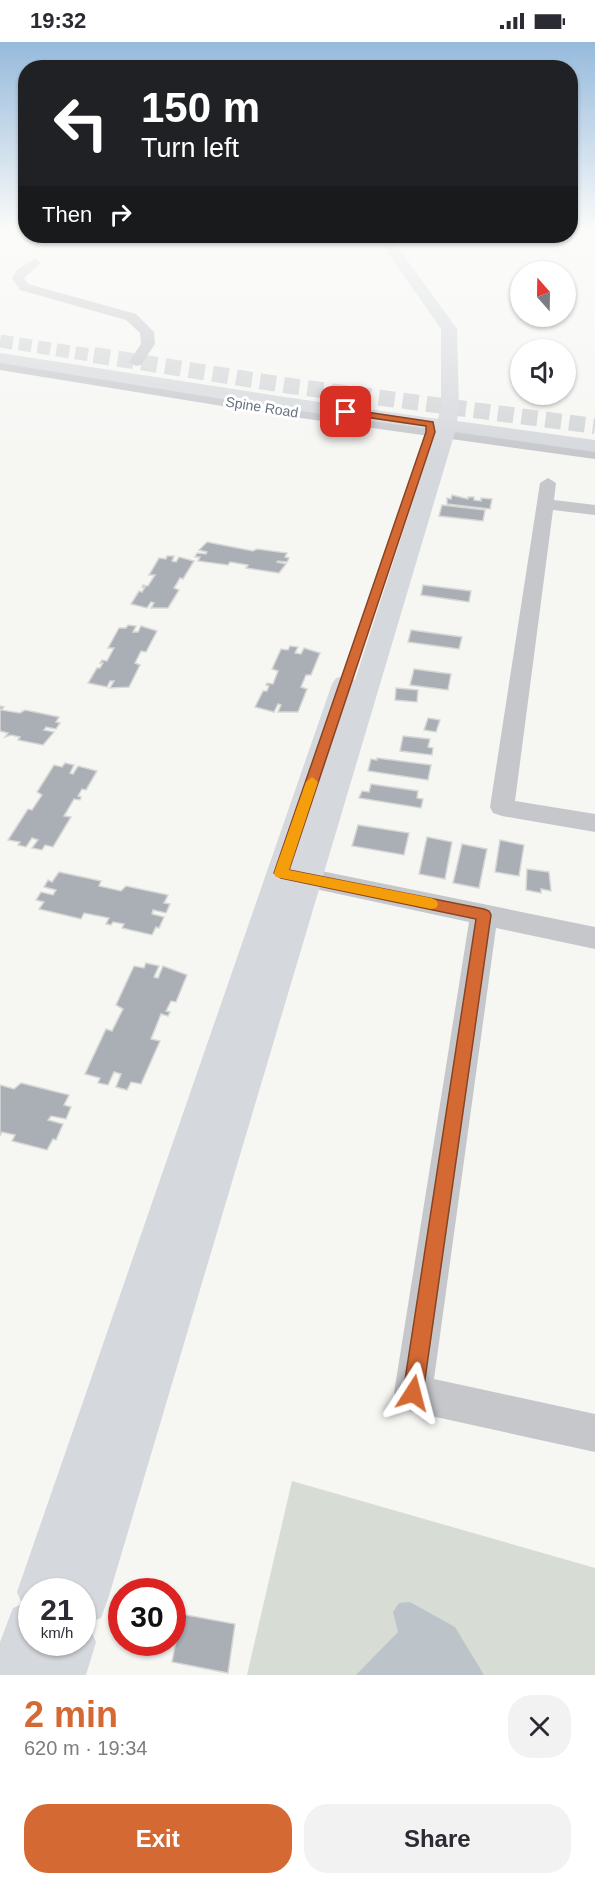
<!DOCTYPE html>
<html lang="en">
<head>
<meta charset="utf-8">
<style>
	:root { --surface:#fff; --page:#f2f2f3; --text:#2b2b33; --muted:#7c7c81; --accent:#d56934 }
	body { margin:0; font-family:Arial,sans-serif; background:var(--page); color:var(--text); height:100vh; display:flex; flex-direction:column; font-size:22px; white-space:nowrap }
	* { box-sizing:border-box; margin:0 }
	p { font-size:20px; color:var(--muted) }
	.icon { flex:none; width:33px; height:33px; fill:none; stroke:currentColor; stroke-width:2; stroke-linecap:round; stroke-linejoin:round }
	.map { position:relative; height:1633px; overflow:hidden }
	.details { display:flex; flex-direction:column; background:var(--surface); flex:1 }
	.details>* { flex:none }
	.banner { position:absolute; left:18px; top:18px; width:560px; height:183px; border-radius:24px; box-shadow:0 2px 4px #0004; background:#202124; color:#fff; overflow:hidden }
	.needle { width:39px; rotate:340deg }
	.buttons { position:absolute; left:510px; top:219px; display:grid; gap:12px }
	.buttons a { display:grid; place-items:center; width:66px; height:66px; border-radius:50%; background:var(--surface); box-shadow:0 2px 4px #0004; font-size:30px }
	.speed { position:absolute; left:18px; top:1536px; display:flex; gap:12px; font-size:30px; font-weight:700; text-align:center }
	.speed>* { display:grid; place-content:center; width:78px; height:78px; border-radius:50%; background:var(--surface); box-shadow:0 2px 4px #0004; line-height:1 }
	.speed small { font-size:15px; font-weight:400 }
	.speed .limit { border:9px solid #d22; background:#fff; color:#111 }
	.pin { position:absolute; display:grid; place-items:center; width:51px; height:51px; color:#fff; margin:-26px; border-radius:12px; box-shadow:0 3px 9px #0006 }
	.me { position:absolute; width:66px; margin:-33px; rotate:9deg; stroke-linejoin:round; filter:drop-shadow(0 0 4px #0008) }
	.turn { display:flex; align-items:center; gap:21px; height:126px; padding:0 24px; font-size:27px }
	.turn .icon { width:78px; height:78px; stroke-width:2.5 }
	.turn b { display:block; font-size:42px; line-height:51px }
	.then { display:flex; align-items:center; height:57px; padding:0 24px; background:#0003; gap:12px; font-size:22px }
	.round { display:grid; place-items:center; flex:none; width:63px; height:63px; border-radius:24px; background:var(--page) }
	.head { display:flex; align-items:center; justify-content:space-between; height:102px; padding:0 24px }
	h1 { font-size:36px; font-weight:700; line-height:45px; color:var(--accent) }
	.cta { display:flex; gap:12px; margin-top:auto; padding:12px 24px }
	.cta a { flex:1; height:69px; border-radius:24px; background:var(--accent); color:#fff; font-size:24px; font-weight:700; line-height:69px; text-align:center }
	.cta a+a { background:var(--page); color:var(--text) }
	.status { display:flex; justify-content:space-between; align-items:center; height:42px; padding:0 30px; background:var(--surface); direction:ltr }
	.status svg { height:16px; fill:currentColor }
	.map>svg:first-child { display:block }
</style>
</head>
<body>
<div class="status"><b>19:32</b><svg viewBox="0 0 49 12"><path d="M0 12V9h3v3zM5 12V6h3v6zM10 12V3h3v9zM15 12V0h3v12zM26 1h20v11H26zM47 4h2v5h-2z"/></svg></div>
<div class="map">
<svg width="595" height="1633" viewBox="0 0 595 1633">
	<rect width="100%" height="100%" fill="#f6f6f3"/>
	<!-- green -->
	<polygon fill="#d7ddd4" points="292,1439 595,1526 595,1633 247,1633"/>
	<!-- water -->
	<polygon fill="#bcc4c9" points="410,1560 455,1585 484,1633 356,1633 398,1590 393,1570 399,1561"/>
	<!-- building -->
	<g fill="#a9afb5" stroke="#d7d7d6" stroke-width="1.5">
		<polygon points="452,453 468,457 468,455 474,455 474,458 481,459 481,456 492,457 490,467 447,462 447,456 451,457"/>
		<polygon points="442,463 485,468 483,479 439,474"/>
		<polygon points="207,500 253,509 257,507 287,511 285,515 289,516 287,520 278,519 277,520 286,522 279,531 246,526 248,523 230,520 228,523 198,519 200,515 195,515 197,511 206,512 207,510 199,508"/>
		<polygon points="167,514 174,514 172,519 176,520 179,515 194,519 183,537 180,536 174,546 179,548 168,566 151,566 154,561 151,560 147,566 131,562 139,549 142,550 145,545 142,545 143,543 148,544 155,533 149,533 159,516 166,517"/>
		<polygon points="423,543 471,549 469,560 421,553"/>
		<polygon points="128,583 136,584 133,590 138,590 141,584 157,589 146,610 141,609 135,621 140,623 129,645 110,646 114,639 110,639 107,645 88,641 97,626 100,626 103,621 100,621 102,618 107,619 114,606 108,606 119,586 126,586"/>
		<polygon points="411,588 462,595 459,607 408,600"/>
		<polygon points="290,604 298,605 295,611 301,612 304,606 320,611 311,633 306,633 301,645 307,647 298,670 278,670 281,663 278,662 274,670 255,665 263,649 267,649 269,644 266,643 267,641 273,642 278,629 272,627 281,607 288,608"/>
		<polygon points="414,627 451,632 448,648 410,643"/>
		<polygon points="396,646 418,648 417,660 395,658"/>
		<polygon points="0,664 4,665 1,668 20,671 25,668 59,675 56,680 60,681 56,687 46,685 44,688 54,690 43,703 18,698 20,695 11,693 5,695 8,691 0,689"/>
		<polygon points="428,676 440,678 436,690 424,688"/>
		<polygon points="403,694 430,697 428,705 433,706 432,713 400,709"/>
		<polygon points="377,716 431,723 428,738 368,729 371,717 377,718"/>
		<polygon points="65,721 74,723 70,731 73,732 78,724 97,729 86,748 82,747 78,754 81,755 80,758 74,757 64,774 71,775 53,805 45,803 42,808 32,806 38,798 32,796 26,805 18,803 20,800 8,798 28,767 32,768 42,753 37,750 54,723 62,725"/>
		<polygon points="371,742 418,749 417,756 423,757 421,766 359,756 362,749 369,750"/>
		<polygon points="358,783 409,791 404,813 352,804"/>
		<polygon points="427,795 452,800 445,837 419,832"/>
		<polygon points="500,798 524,803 519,834 495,830"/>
		<polygon points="462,802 487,807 479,846 453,841"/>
		<polygon points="527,827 549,830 551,849 541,847 541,851 526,848"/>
		<polygon points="59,830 101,839 99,844 121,849 126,844 168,853 164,861 170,862 166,871 153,868 152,872 164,875 159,886 156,885 152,893 122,886 124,882 113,880 111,883 106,882 109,876 84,871 81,877 39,867 44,860 36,858 41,850 53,853 56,848 44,845 48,838 52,840"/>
		<polygon points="146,921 159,924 154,935 158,936 163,924 187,933 176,960 171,959 166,969 170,970 168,974 161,972 151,997 160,999 141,1042 131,1040 127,1048 116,1045 121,1032 114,1030 108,1043 98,1041 100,1036 85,1032 106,987 112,989 123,967 116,963 134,924 144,926"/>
		<polygon points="21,1041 69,1053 64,1063 71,1065 66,1077 51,1074 48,1078 63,1082 56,1098 53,1097 47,1108 12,1099 15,1093 2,1090 0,1094 0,1043 14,1047"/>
		<polygon points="181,1572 235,1582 228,1631 172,1620"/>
	</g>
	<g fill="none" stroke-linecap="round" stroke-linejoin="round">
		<!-- minor-tunnel-far1 -->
		<polyline stroke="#d2d5d7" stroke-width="13" stroke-dasharray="13 6" stroke-linecap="butt" points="0,299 103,315"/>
		<!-- minor-tunnel -->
		<polyline stroke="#d2d5d7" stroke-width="16" stroke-dasharray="16 8" stroke-linecap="butt" points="94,313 291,344 595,384"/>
		<!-- minor -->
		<g fill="#c5c7cb" fill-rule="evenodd">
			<polygon points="35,217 41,221 24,236 28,242 136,272 154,290 155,302 141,323 136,324 129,320 141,302 140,291 126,278 20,248 12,236 18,227"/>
			<polygon points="0,320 272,362 595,407 595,417 272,372 0,328"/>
			<polygon points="548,436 556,441 554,458 595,463 595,473 553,468 515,759 595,772 595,790 502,774 493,771 490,765 540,441"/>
			<polygon points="287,822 595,885 595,907 496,886 434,1337 595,1372 595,1410 413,1370 400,1364 394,1351 469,880 278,839 274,832 278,825"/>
		</g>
		<!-- major -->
		<path fill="#d5d8dc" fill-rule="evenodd" d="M376 194H390L457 287 459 365 457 379 595 398V410L455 390 108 1557 101 1576 88 1581 96 1600 86 1633H0V1600L13 1566 22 1562 17 1550 332 642 336 636 345 634 355 638 436 388 278 366 0 321V311L278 354 438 377 441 365V287ZM32 1550H82V1600H32Z"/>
	</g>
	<!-- sky -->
	<linearGradient id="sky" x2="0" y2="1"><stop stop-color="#96badc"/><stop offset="0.45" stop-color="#fbfbfa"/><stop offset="1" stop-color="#fbfbfa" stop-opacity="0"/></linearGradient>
	<rect width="595" height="418" fill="url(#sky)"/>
	<!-- route -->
	<polygon fill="#d56934" stroke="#8a4422" stroke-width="1.5" points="346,367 433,380 435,390 289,828 484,867 489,869 491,873 423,1351 420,1359 413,1361 406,1359 403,1351 476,877 281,836 274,831 426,390 426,384 344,372 342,370"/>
	<!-- slow -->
	<polygon fill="#f59e0b" points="312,735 318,740 289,828 431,856 436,858 438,862 436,866 431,867 276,835 274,831 306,740"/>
	<g text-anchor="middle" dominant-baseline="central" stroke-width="6" stroke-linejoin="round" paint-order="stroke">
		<!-- far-street labels -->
		<g font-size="14" fill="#677382" stroke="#fff">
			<text transform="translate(262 365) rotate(9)">Spine Road</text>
		</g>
	</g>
</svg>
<div class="buttons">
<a><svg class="needle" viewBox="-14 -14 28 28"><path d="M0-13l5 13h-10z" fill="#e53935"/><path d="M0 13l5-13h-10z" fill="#7c7c81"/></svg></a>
<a><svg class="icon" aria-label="sound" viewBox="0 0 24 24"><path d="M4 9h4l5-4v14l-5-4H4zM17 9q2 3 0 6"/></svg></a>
</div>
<div class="speed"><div>21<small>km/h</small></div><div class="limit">30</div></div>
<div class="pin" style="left:346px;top:370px;background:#d93025"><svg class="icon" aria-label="arrive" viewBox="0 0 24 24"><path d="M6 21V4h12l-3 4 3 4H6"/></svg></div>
<svg class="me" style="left:413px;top:1351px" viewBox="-20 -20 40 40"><path d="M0-17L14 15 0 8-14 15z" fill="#d56934" stroke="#fff" stroke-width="4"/></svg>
<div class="banner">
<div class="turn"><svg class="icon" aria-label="left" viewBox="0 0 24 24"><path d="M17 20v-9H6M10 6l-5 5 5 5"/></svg><div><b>150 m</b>Turn left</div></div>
<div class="then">Then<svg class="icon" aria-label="right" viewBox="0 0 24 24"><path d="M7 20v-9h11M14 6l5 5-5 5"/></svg></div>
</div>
</div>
<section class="details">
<div class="head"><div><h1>2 min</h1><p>620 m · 19:34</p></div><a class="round"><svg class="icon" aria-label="close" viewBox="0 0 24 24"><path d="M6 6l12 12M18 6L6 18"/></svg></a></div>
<div class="cta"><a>Exit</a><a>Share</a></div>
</section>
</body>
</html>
